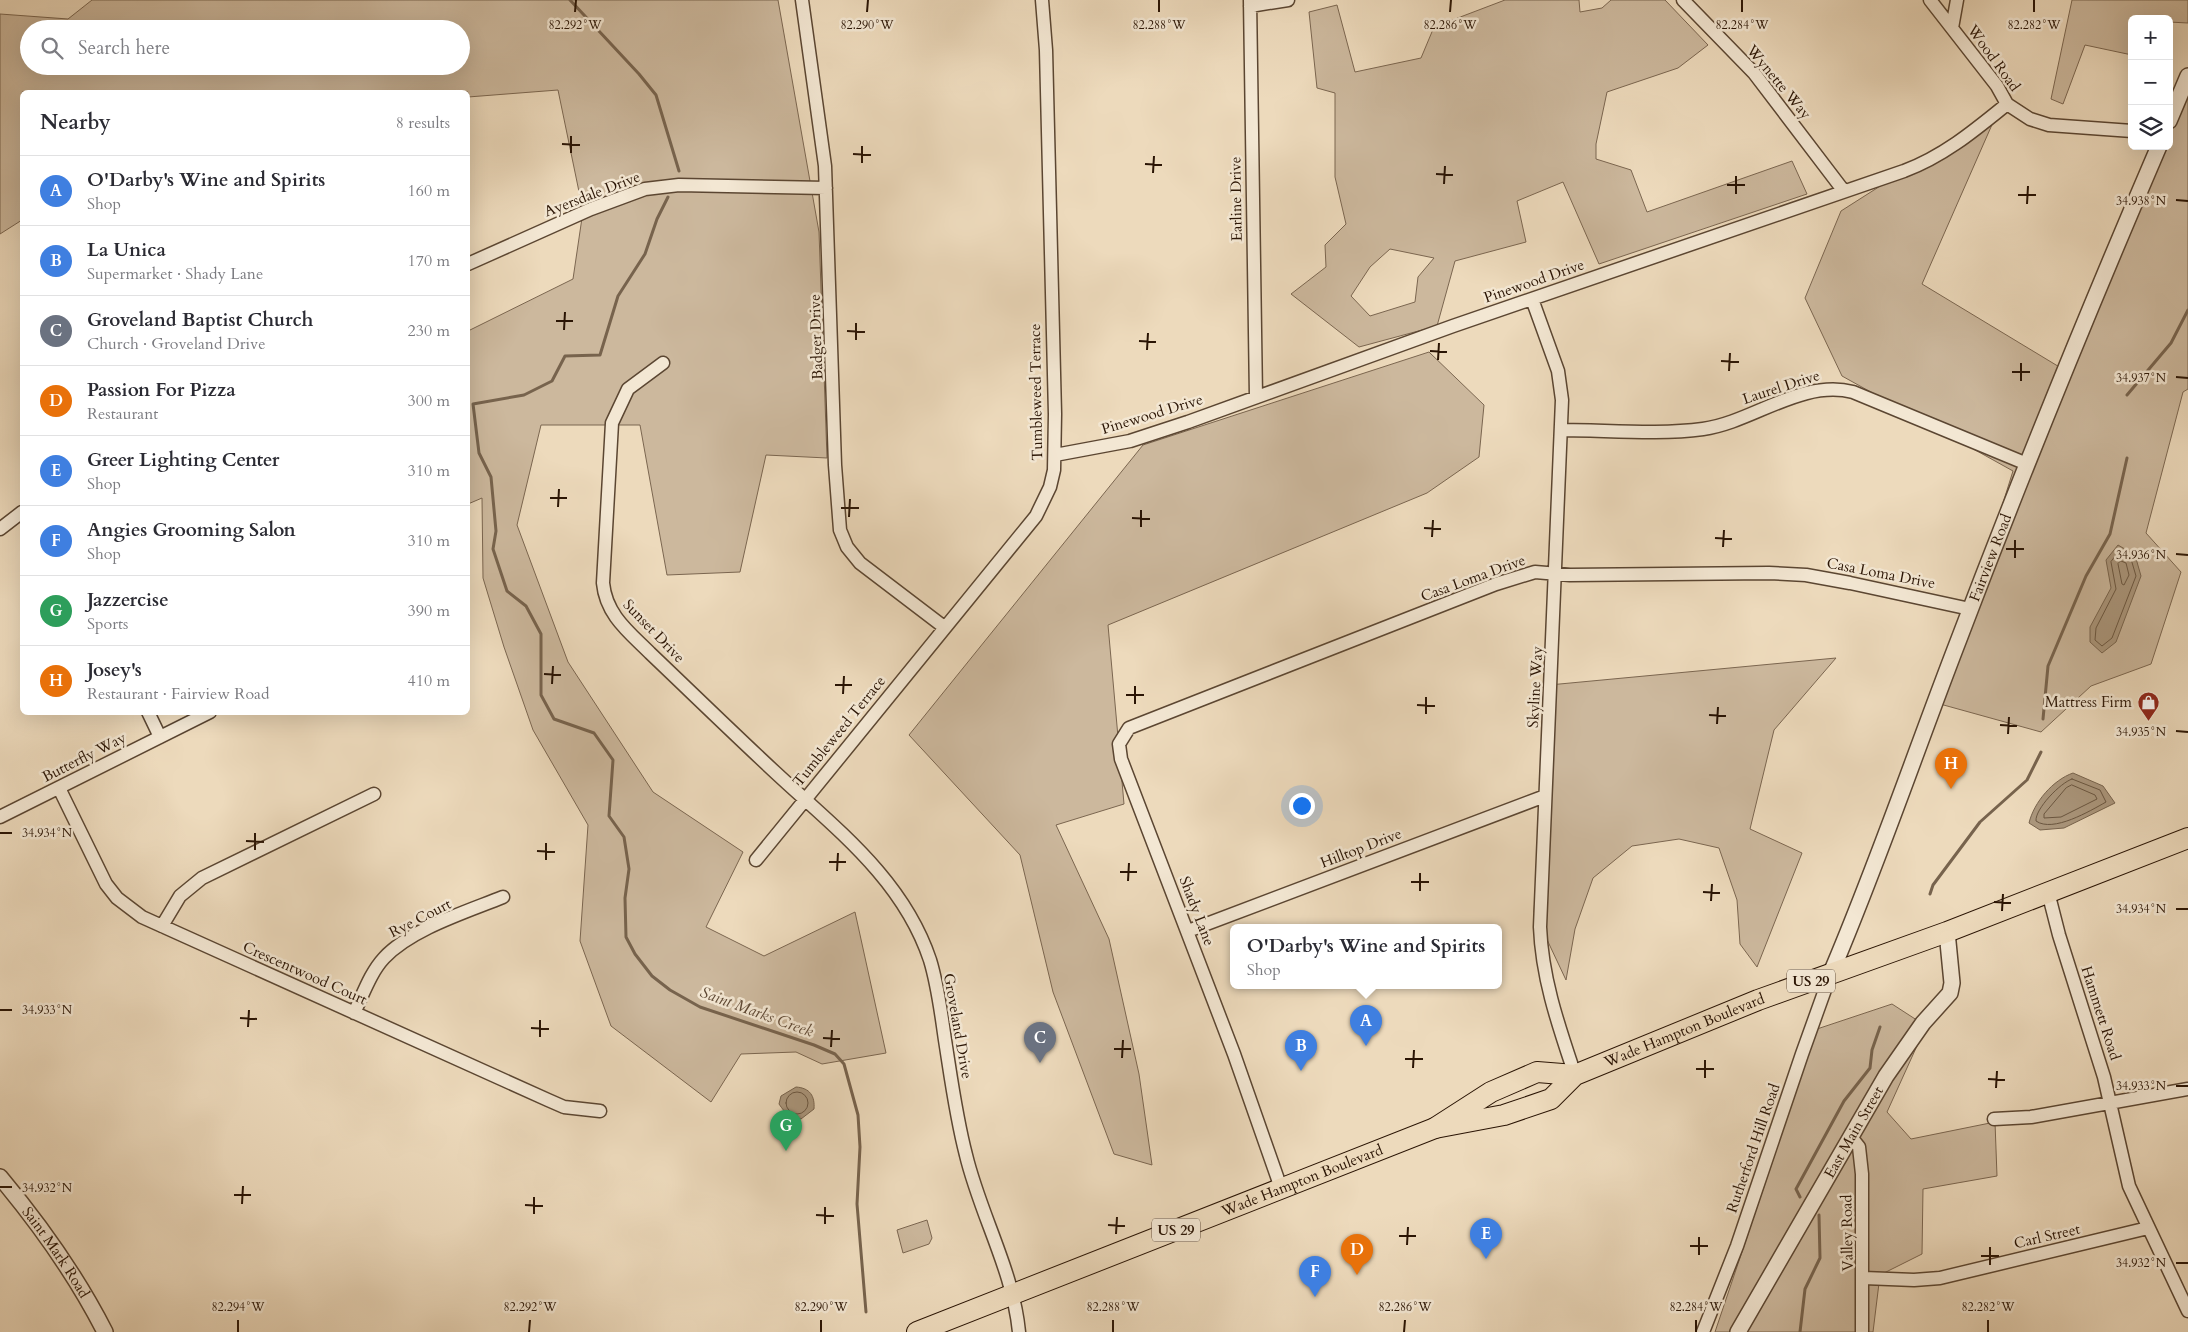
<!DOCTYPE html>
<meta charset="utf-8">
<style>
body{margin:0;font-family:Cardo,serif;background:#f7f7f7;color:#2b2b33}
.controls{position:absolute;right:15px;top:15px;display:grid;overflow:hidden;border-radius:8px;box-shadow:0 5px 20px #0002}
.controls button{width:45px;height:45px;display:grid;place-items:center;padding:0;border:0;border-bottom:1px solid #e1e1e2;background:#fff;color:#2b2b33;font:25px sans-serif}
.you{position:absolute;left:1301px;top:805px;width:18px;height:18px;margin:-12px;border:4px solid #fff;border-radius:50%;background:#1a73e8;box-shadow:0 0 0 8px #1a73e833}
.badge{display:grid;place-items:center;width:32px;height:32px;border-radius:50%;background:#b45309;color:#fff;font-size:16px;font-weight:700}
.pin{position:absolute;translate:-50% -41px;filter:drop-shadow(0 1px 2px #0008)}
.pin::after{content:'';position:absolute;top:26px;width:18px;height:15px;background:inherit;clip-path:polygon(0 0,100% 0,50% 100%)}
.popup{position:absolute;left:1230px;top:924px;width:272px;height:65px;box-sizing:border-box;display:grid;place-content:center;border-radius:8px;background:#fff;filter:drop-shadow(0 1px 4px #0005);font-size:16px;white-space:nowrap;color:#7c7c81}
.popup b{font-size:19px;color:#2b2b33}
.popup::after{content:'';position:absolute;left:50%;top:100%;margin-left:-10px;border:10px solid transparent;border-top-color:#fff}
.list{margin:0;padding:0;list-style:none}
h2{display:flex;justify-content:space-between;align-items:center;height:65px;margin:0;padding:0 20px;font-size:21px}
h2 small{font-size:16px;font-weight:400;color:#7c7c81}
.list li{display:grid;grid-template-columns:32px 1fr auto;gap:15px;align-items:center;box-sizing:border-box;height:70px;padding:0 20px;border-top:1px solid #e1e1e2}
.list b{display:block;font-size:19px;white-space:nowrap}
.list p{margin:0;font-size:16px;white-space:nowrap;color:#7c7c81}
.list em{font-size:16px;font-style:normal;color:#7c7c81}
.icon{flex:none;width:28px;height:28px;fill:none;stroke:currentColor;stroke-width:2;stroke-linecap:round;stroke-linejoin:round}
.map{position:relative;flex:none;width:2188px;height:1332px;overflow:hidden}
.search{position:absolute;background:#fff;box-shadow:0 5px 20px #0002;left:20px;top:20px;width:450px;height:55px;display:flex;align-items:center;gap:12px;box-sizing:border-box;padding:0 18px;border-radius:28px;color:#7c7c81;font-size:19px}
.panel{position:absolute;background:#fff;box-shadow:0 5px 20px #0002;left:20px;top:90px;width:450px;height:625px;border-radius:8px}
.map>svg:first-child{display:block}
</style>
<div class="map">
<svg width="2188" height="1332" viewBox="0 0 2188 1332">
<rect width="100%" height="100%" fill="#eddabc"/>
<filter id="stains"><feTurbulence type="fractalNoise" baseFrequency=".004" numOctaves="4"/><feColorMatrix values="0 0 0 0 .2 0 0 0 0 .09 0 0 0 0 .02 0 0 0 .5 -.17"/></filter>
<radialGradient id="worn" r=".72"><stop offset=".6" stop-color="#630" stop-opacity="0"/><stop offset="1" stop-color="#630" stop-opacity=".3"/></radialGradient>
<path fill="#ccb89d" stroke="#7b6650" fill-rule="evenodd" d="M92 0H778L819 232 827 458 766 455 740 572 667 575 640 425H541L517 525 568 662 653 792 743 852 706 927 764 956 855 912 886 1053 822 1064 796 1052 741 1054 711 1102 611 1026 580 941 588 825 533 730 504 647 483 578 482 498 468 504V331L573 279 583 211 558 90 468 97V92H22V220L0 234V14L68 19ZM29 29H461V66H29Z
M1505 0H1579L1580 12 1602 8 1611 0H1665L1708 45 1678 68 1607 92 1596 144V159L1631 170 1647 212 1792 161 1807 194 1599 264 1563 182 1517 201 1526 242 1455 261 1437 326 1359 347 1291 294 1326 267 1325 245 1346 224 1335 177V93L1317 88 1309 12 1337 5 1355 72 1421 58 1434 27ZM1390 249 1434 258 1418 277 1415 302 1370 316 1351 296 1370 267Z
M2072 0H2188V23L2169 22V19H2132V55L2085 45 2063 104 2051 99Z
M2188 96V389L2183 392 2146 533 2181 572 2151 664 2091 686 2041 732 1940 704 2013 471 1842 376 1805 298 1841 211 1998 111 1922 284 2066 371 2162 146H2169C2169 131 2174 104 2188 96Z
M1429 352 1484 405 1479 457 1427 493 1108 625 1124 804 1056 825 1109 939 1139 1074 1152 1165 1114 1154 1053 992 1020 855 909 735 1143 445Z
M1836 658 1774 730 1750 829 1802 853 1757 967 1740 944 1737 900 1719 848 1679 839 1632 846 1593 878 1575 929 1566 980 1534 912 1549 685Z
M1892 1004 1926 1026 1887 1112 1911 1139 1995 1122 1997 1176 1923 1189 1922 1254 1880 1275 1873 1332H1715L1817 1029Z
M927 1220 932 1238 929 1244 903 1253 897 1230Z"/>
<path fill="#ab977d" stroke="#77634d" d="M2118 545 2135 555 2141 576 2116 642 2102 653 2090 642V627L2111 588 2106 560Z
M2073 773 2103 786 2115 803 2064 828 2040 830 2029 823C2034 802 2053 780 2073 773Z
M796 1087C810 1088 815 1096 814 1109L801 1119C790 1118 785 1113 779 1104L781 1096Z"/>
<g fill="none" stroke-linecap="round" stroke-linejoin="round">
<path stroke="#6a5640" stroke-width="1" d="M2118 553 2131 559 2136 576 2112 638 2102 646 2095 640 2096 628 2116 589 2111 562Z
M2121 561 2126 563 2129 575 2124 585 2122 584 2118 564Z
M2072 779 2100 790 2106 802C2090 811 2053 833 2036 821 2035 809 2060 783 2072 779Z
M2072 785 2095 795 2097 799 2061 817 2044 818V814L2066 788Z
M786 1103a11 11 0 1 1 22 0a11 11 0 1 1-22 0Z"/>
<path stroke="#77634d" stroke-width="3" d="M570 0 639 74 656 95 679 171
M668 197 657 219 645 254 618 296 600 355 565 356 552 381 524 395 473 404 479 453 491 477 496 531 493 549 507 591 526 606 541 634V695L554 719 594 733 613 760 609 816 624 837 629 869 625 898 626 937 635 954 652 976 670 990 700 1007 814 1045 835 1054 844 1064 858 1115 860 1147 857 1204 866 1312
M2127 395 2171 343 2188 310
M2043 719 2048 666 2086 576 2110 534 2127 458
M1930 894 1933 885 1980 822 2027 780 2041 752
M1800 1197 1796 1189 1844 1101 1870 1068 1872 1050 1880 1027
M1800 1332 1805 1289 1820 1258 1819 1215"/>
<defs>
<path id="minor" d="M802 0 825 166 835 465 840 530 847 547 860 563 944 627
M1250 0 1256 397
M1683 0 1754 73 1843 190
M1930 0 1997 86 2007 104 2030 119 2049 125 2132 131
M1250 6 1288 0
M1952 28 1957 0
M468 264 591 209 645 189 679 185 826 188
M1532 299 1558 371 1562 400 1540 927C1542 979 1559 1027 1575 1075
M663 363 628 389 612 423 603 583C606 615 629 632 650 653 692 693 733 733 776 773 836 829 903 879 930 960 938 986 941 1013 945 1040 951 1078 956 1117 966 1155 980 1214 1013 1270 1019 1332
M1561 430C1606 430 1659 435 1703 429 1753 422 1801 379 1853 392L2027 464
M1055 455 1130 441 1188 422 1453 326 1904 171C1944 156 1975 130 2007 104
M0 529 22 512
M148 712 160 737
M59 788 106 884 117 898 142 917 548 1100 564 1107 600 1111
M0 817 210 712
M756 860 1036 516 1050 487 1054 470 1055 414 1046 50 1042 0
M2048 892 2059 935 2104 1077 2129 1186 2188 1311
M162 926 180 896 202 878 374 794
M1188 931 1545 796
M354 1013C363 995 370 973 384 958 411 929 466 912 503 897
M1994 1119 2031 1117 2188 1089
M1851 1137 1859 1147 1862 1174V1332
M1281 1188 1234 1054 1121 759 1119 744 1129 728 1496 584 1535 572 1570 575 1769 573 1806 575 1850 583 1970 609
M1864 1278 1914 1280 1940 1278 2148 1228
M1703 1332 1737 1246 1802 1054 1831 973"/>
<g id="tertiary">
<path d="M2169 121 2188 76"/>
<path id="s1" d="M1831 973C1878 863 1916 750 1959 639 2022 473 2089 309 2159 146"/>
<path id="s2" d="M0 1177C41 1226 76 1275 105 1332"/>
<path id="s3" d="M1738 1332 1886 1076 1923 1023 1950 993 1952 983 1947 932"/>
</g>
<g id="primary">
<path id="s4" d="M1435 1128 1504 1115 1551 1099 1575 1075 1758 1000 1947 932 2188 838"/>
<path id="s5" d="M917 1332 1435 1128 1491 1092 1537 1072 1575 1075"/>
</g>
</defs>
<use href="#minor" stroke="#5b4632" stroke-width="15"/>
<use href="#tertiary" stroke="#5b4632" stroke-width="18"/>
<use href="#primary" stroke="#2a1404" stroke-width="22"/>
<use href="#minor" stroke="#f3e7d3" stroke-width="12"/>
<use href="#tertiary" stroke="#f3e7d3" stroke-width="15"/>
<use href="#primary" stroke="#eddabc" stroke-width="20"/>
</g>
<path fill="none" stroke="#2a1404" stroke-width="2" d="M575 12 576 0M867 12 868 0M1159 12V0M1450 12 1451 0M1742 12V0M2034 12V0M562 144 580 145M571 153V136M853 154 871 155M862 163V146M1145 164 1162 165M1153 173 1154 156M1436 174 1453 175M1444 184 1445 166M1727 185H1745M1736 194V176M2018 195H2036M2176 200 2188 201M2027 204 2028 186M556 321H573M564 330 565 312M847 331 865 332M856 340V323M1139 341 1156 342M1147 350 1148 333M1430 351 1447 352M1438 360 1439 343M1721 361 1739 362M1729 371 1730 353M2012 372H2030M2176 377 2188 378M2021 381V363M550 498H567M558 507 559 489M841 508H859M849 517 850 499M1132 518 1150 519M1141 527V510M1424 528 1441 529M1432 537 1433 520M1715 538 1732 539M1723 547 1724 530M2006 549H2024M2176 554 2188 555M2015 558V540M544 674 561 675M552 684 553 666M835 685H852M843 694 844 676M1126 695H1144M1135 704V686M1417 705 1435 706M1426 714V697M1709 715 1726 716M1717 724 1718 707M2000 725 2017 726M2176 731 2188 732M2008 734 2009 717M0 833H12M246 841 264 842M255 850V833M537 851 555 852M546 860V843M829 862H846M837 871 838 853M1120 872H1137M1128 881 1129 863M1411 882H1429M1420 891V873M1703 892 1720 893M1711 901 1712 884M1994 902 2011 903M2176 909H2188M2002 911 2003 894M0 1010H12M240 1018 257 1019M248 1027 249 1010M531 1028 549 1029M540 1037V1020M823 1038 840 1039M831 1047 832 1030M1114 1049H1131M1122 1058 1123 1040M1405 1059H1423M1413 1068 1414 1050M1696 1069H1714M1705 1078V1060M1988 1079 2005 1080M2176 1086H2188M1996 1088 1997 1071M0 1187H12M234 1195H251M242 1204 243 1186M525 1205 543 1206M534 1214V1197M816 1215 834 1216M825 1224V1207M1108 1225 1125 1226M1116 1234 1117 1217M1399 1236H1416M1407 1245 1408 1227M1690 1246H1708M1699 1255V1237M1981 1256H1999M2176 1263H2188M1990 1265V1247M238 1332V1320M529 1332 530 1320M821 1332V1320M1113 1332V1320M1404 1332 1405 1320M1696 1332V1320M1988 1332V1320"/>
<defs>
<symbol id="shop-pin" viewBox="-11 -11 22 30"><path d="M0 17L-7.5 6A9.5 9.5 0 1 1 7.5 6Z" fill="#8f2418" stroke="#f3e7d3"/><path d="M-5-2.5h2.3a2.7 3.5 0 0 1 5.4 0H5L5.5 6h-11ZM-1.5-2.5h3a1.5 2.3 0 0 0-3 0Z" fill="#fff"/></symbol>
</defs>
<g fill-rule="evenodd">
<use href="#shop-pin" x="2136" y="690" width="25" height="34"/>
</g>
<g text-anchor="middle" stroke-width="5" stroke-linejoin="round" paint-order="stroke">
<g fill="#f3e7d3" stroke="#665342" stroke-width="1">
<rect x="1787" y="969.5" width="48" height="23" rx="4"/>
<rect x="1152" y="1218.5" width="48" height="23" rx="4"/>
</g>
<g font-size="14" font-weight="bold" fill="#2a1404">
<text x="1811" y="986">US 29</text>
<text x="1176" y="1235">US 29</text>
</g>
<g font-size="15" fill="#2a1404" stroke="#f3e7d3">
<text transform="translate(1994 58) rotate(54)" y="5">Wood Road</text>
<text transform="translate(1779 82) rotate(50)" y="5">Wynette Way</text>
<text transform="translate(592 194) rotate(-21)" y="5">Ayersdale Drive</text>
<text transform="translate(1236 199) rotate(-91)" y="5">Earline Drive</text>
<text transform="translate(1534 281) rotate(-19)" y="5">Pinewood Drive</text>
<text transform="translate(816 337) rotate(-92)" y="5">Badger Drive</text>
<text transform="translate(1781 387) rotate(-18)" y="5">Laurel Drive</text>
<text transform="translate(1036 392) rotate(-91)" y="5">Tumbleweed Terrace</text>
<text transform="translate(1152 414) rotate(-17)" y="5">Pinewood Drive</text>
<text dy="5" stroke="none"><textPath href="#s1" startOffset="445">Fairview Road</textPath></text>
<text transform="translate(1881 573) rotate(11)" y="5">Casa Loma Drive</text>
<text transform="translate(1473 578) rotate(-20)" y="5">Casa Loma Drive</text>
<text transform="translate(654 631) rotate(46)" y="5">Sunset Drive</text>
<text transform="translate(1535 687) rotate(-87)" y="5">Skyline Way</text>
<text transform="translate(839 731) rotate(-51)" y="5">Tumbleweed Terrace</text>
<text transform="translate(84 757) rotate(-27)" y="5">Butterfly Way</text>
<text transform="translate(1361 848) rotate(-21)" y="5">Hilltop Drive</text>
<text transform="translate(1197 911) rotate(69)" y="5">Shady Lane</text>
<text transform="translate(420 918) rotate(-27)" y="5">Rye Court</text>
<text transform="translate(305 973) rotate(24)" y="5">Crescentwood Court</text>
<text transform="translate(2101 1013) rotate(72)" y="5">Hammett Road</text>
<text transform="translate(958 1026) rotate(80)" y="5">Groveland Drive</text>
<text dy="5" stroke="none"><textPath href="#s4" startOffset="272">Wade Hampton Boulevard</textPath></text>
<text dy="5" stroke="none"><textPath href="#s3" startOffset="231">East Main Street</textPath></text>
<text transform="translate(1753 1148) rotate(-71)" y="5">Rutherford Hill Road</text>
<text dy="5" stroke="none"><textPath href="#s5" startOffset="414">Wade Hampton Boulevard</textPath></text>
<text transform="translate(1847 1233) rotate(-91)" y="5">Valley Road</text>
<text transform="translate(2047 1236) rotate(-13)" y="5">Carl Street</text>
<text dy="5" stroke="none"><textPath href="#s2" startOffset="94">Saint Mark Road</textPath></text>
</g>
<g font-size="15" fill="#2a1404" stroke="#f3e7d3" text-anchor="end">
<text x="2132" y="707">Mattress Firm</text>
</g>
<g font-size="16" font-style="italic" fill="#5e4834" stroke="#f3e7d3">
<text transform="translate(757 1011) rotate(20)" y="6">Saint Marks Creek</text>
</g>
</g>
<g font-size="12" text-anchor="middle" fill="#2a1404" stroke="#f3e7d3" stroke-width="5" stroke-linejoin="round" paint-order="stroke">
<text x="575" y="29">82.292°W</text>
<text x="867" y="29">82.290°W</text>
<text x="1159" y="29">82.288°W</text>
<text x="1450" y="29">82.286°W</text>
<text x="1742" y="29">82.284°W</text>
<text x="2034" y="29">82.282°W</text>
<text x="2141" y="205">34.938°N</text>
<text x="2141" y="382">34.937°N</text>
<text x="2141" y="559">34.936°N</text>
<text x="2141" y="736">34.935°N</text>
<text x="47" y="837">34.934°N</text>
<text x="2141" y="913">34.934°N</text>
<text x="47" y="1014">34.933°N</text>
<text x="2141" y="1090">34.933°N</text>
<text x="47" y="1192">34.932°N</text>
<text x="2141" y="1267">34.932°N</text>
<text x="238" y="1311">82.294°W</text>
<text x="530" y="1311">82.292°W</text>
<text x="821" y="1311">82.290°W</text>
<text x="1113" y="1311">82.288°W</text>
<text x="1405" y="1311">82.286°W</text>
<text x="1696" y="1311">82.284°W</text>
<text x="1988" y="1311">82.282°W</text>
</g>
<rect width="100%" height="100%" filter="url(#stains)"/>
<rect width="100%" height="100%" fill="url(#worn)"/>
</svg>
<div class="controls">
<button>+</button>
<button>−</button>
<button><svg class="icon" aria-label="layers" viewBox="0 0 24 24"><path d="M12 4l9 5-9 5-9-5zM3 14l9 5 9-5"/></svg></button>
</div>
<div class="you"></div>
<div class="pin badge" style="left:1366px;top:1046px;background:#3f7fe0">A</div>
<div class="popup"><b>O'Darby's Wine and Spirits</b>Shop</div>
<div class="pin badge" style="left:1301px;top:1071px;background:#3f7fe0">B</div>
<div class="pin badge" style="left:1040px;top:1063px;background:#6b7280">C</div>
<div class="pin badge" style="left:1357px;top:1275px;background:#e8710a">D</div>
<div class="pin badge" style="left:1486px;top:1259px;background:#3f7fe0">E</div>
<div class="pin badge" style="left:1315px;top:1297px;background:#3f7fe0">F</div>
<div class="pin badge" style="left:786px;top:1151px;background:#2e9e5b">G</div>
<div class="pin badge" style="left:1951px;top:789px;background:#e8710a">H</div>
<div class="search"><svg class="icon" aria-label="search" viewBox="0 0 24 24"><circle cx="10" cy="10" r="6"/><path d="M15 15l6 6"/></svg>Search here</div>
<section class="panel">
<h2>Nearby<small>8 results</small></h2>
<ul class="list">
<li><span class="badge" style="background:#3f7fe0">A</span><div><b>O'Darby's Wine and Spirits</b><p>Shop</p></div><em>160 m</em></li>
<li><span class="badge" style="background:#3f7fe0">B</span><div><b>La Unica</b><p>Supermarket · Shady Lane</p></div><em>170 m</em></li>
<li><span class="badge" style="background:#6b7280">C</span><div><b>Groveland Baptist Church</b><p>Church · Groveland Drive</p></div><em>230 m</em></li>
<li><span class="badge" style="background:#e8710a">D</span><div><b>Passion For Pizza</b><p>Restaurant</p></div><em>300 m</em></li>
<li><span class="badge" style="background:#3f7fe0">E</span><div><b>Greer Lighting Center</b><p>Shop</p></div><em>310 m</em></li>
<li><span class="badge" style="background:#3f7fe0">F</span><div><b>Angies Grooming Salon</b><p>Shop</p></div><em>310 m</em></li>
<li><span class="badge" style="background:#2e9e5b">G</span><div><b>Jazzercise</b><p>Sports</p></div><em>390 m</em></li>
<li><span class="badge" style="background:#e8710a">H</span><div><b>Josey's</b><p>Restaurant · Fairview Road</p></div><em>410 m</em></li>
</ul>
</section>
</div>
